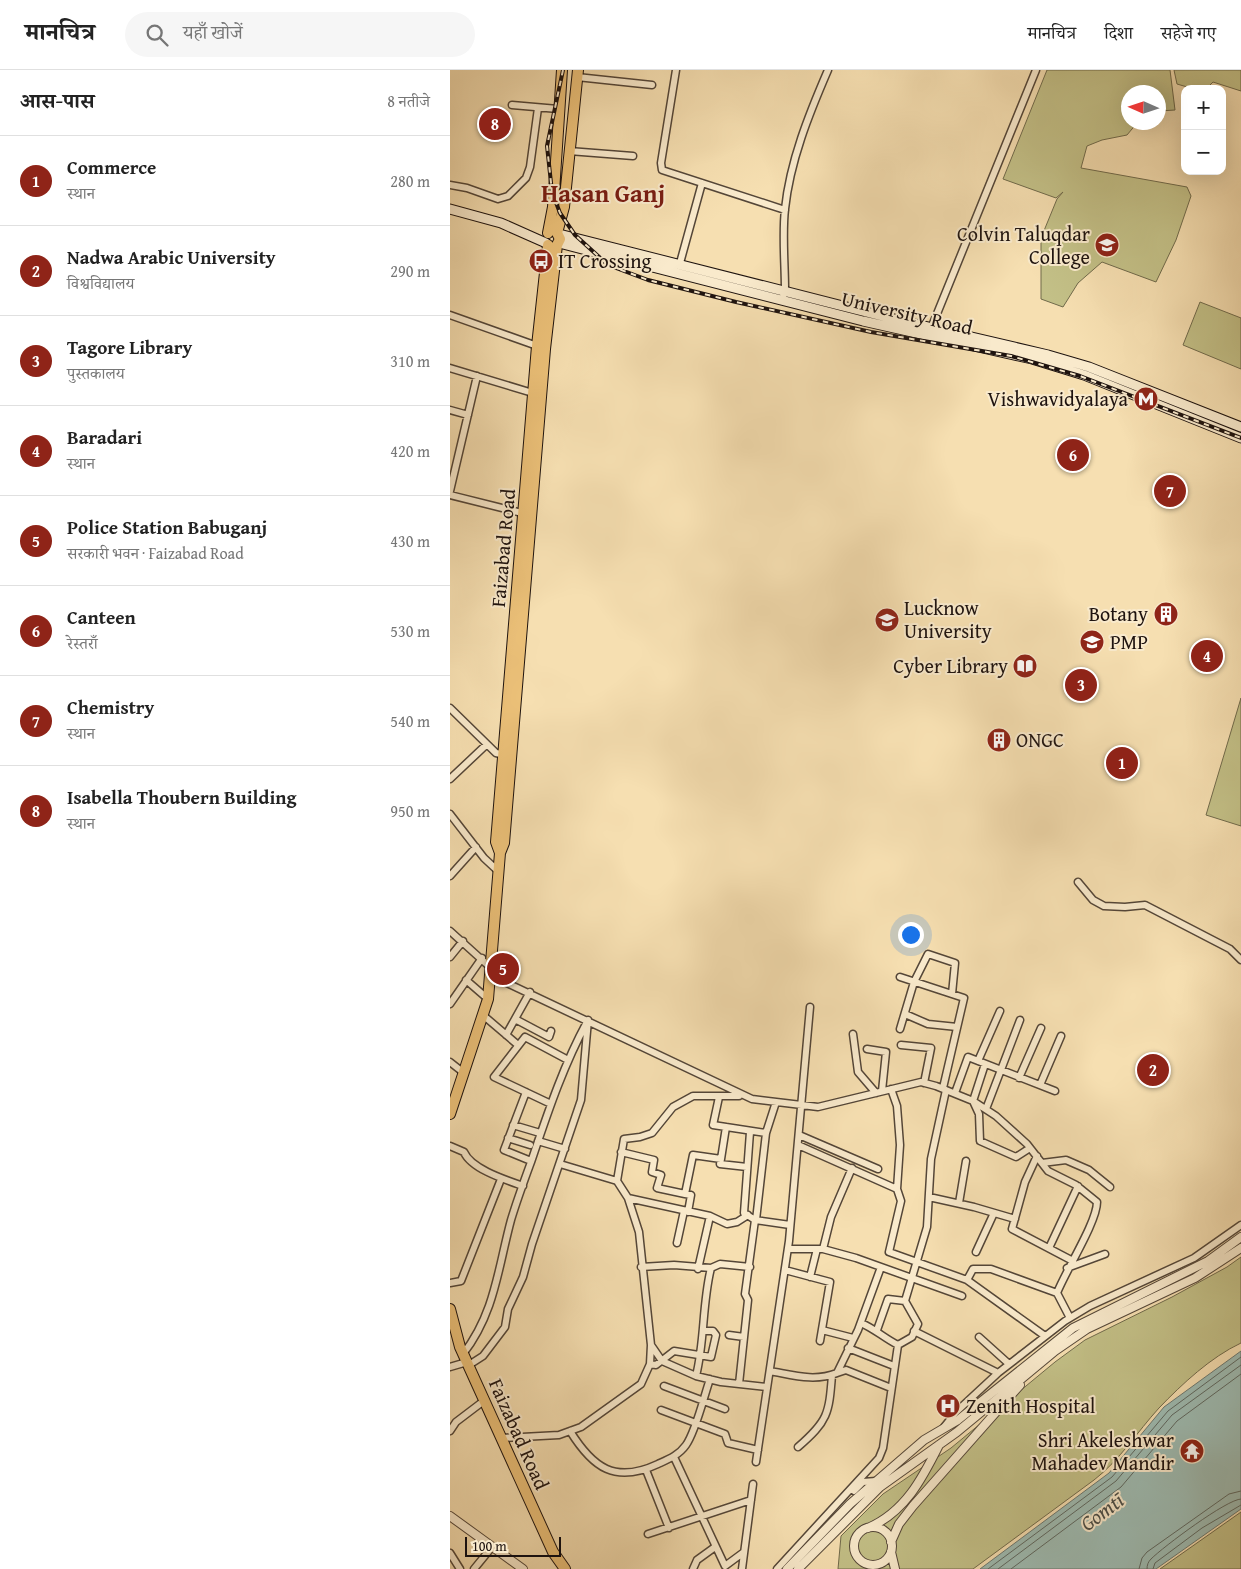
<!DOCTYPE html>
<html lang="hi">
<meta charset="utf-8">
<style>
body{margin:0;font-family:"Gentium Book Plus","Noto Serif Devanagari",serif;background:#f6f6f6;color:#222}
.controls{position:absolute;right:15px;top:15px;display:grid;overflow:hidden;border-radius:10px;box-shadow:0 5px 20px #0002}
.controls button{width:45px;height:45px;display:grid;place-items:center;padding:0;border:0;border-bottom:1px solid #e0e0e0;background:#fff;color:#222;font:25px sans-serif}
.compass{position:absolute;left:671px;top:15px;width:45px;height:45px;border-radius:50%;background:#fff;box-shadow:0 5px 20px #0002;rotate:273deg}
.scale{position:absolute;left:15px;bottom:12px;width:96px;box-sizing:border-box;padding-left:5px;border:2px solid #1e130f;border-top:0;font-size:14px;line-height:18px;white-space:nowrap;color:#1e130f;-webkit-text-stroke:4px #f9eacc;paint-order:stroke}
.you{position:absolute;left:460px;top:864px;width:18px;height:18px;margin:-12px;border:4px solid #fff;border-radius:50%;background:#1a73e8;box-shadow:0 0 0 8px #1a73e833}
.badge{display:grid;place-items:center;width:32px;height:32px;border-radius:50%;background:#8f2418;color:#fff;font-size:16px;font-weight:700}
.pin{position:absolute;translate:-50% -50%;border:2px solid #fff;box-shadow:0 1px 5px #0006}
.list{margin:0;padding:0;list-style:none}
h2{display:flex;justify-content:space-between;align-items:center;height:65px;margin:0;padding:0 20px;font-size:21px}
h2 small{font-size:16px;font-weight:400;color:#767676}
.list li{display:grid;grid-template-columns:32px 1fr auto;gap:15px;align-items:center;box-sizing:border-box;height:90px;padding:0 20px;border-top:1px solid #e0e0e0}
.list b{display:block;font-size:19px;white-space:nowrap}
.list p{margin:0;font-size:16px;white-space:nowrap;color:#767676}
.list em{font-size:16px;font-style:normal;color:#767676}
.icon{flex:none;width:28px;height:28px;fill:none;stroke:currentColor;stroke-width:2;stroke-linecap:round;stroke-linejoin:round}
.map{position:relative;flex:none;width:791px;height:1499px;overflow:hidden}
header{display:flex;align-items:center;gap:30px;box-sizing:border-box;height:70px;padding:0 25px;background:#fff;border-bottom:1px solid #e0e0e0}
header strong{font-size:24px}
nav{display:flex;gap:28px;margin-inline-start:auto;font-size:18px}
.search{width:350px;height:45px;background:#f6f6f6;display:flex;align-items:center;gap:12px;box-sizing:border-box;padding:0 18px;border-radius:28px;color:#767676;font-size:19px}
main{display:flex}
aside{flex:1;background:#fff}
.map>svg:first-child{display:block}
</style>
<header>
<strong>मानचित्र</strong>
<div class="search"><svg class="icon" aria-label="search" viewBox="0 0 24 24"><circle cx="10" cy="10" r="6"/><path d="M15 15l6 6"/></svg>यहाँ खोजें</div>
<nav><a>मानचित्र</a><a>दिशा</a><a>सहेजे गए</a></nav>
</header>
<main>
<aside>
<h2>आस-पास<small>8 नतीजे</small></h2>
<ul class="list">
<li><span class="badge">1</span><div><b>Commerce</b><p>स्थान</p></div><em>280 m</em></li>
<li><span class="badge">2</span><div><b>Nadwa Arabic University</b><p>विश्वविद्यालय</p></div><em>290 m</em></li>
<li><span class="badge">3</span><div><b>Tagore Library</b><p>पुस्तकालय</p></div><em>310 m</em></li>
<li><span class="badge">4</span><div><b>Baradari</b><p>स्थान</p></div><em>420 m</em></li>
<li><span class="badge">5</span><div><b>Police Station Babuganj</b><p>सरकारी भवन · Faizabad Road</p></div><em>430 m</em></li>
<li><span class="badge">6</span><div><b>Canteen</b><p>रेस्तराँ</p></div><em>530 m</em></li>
<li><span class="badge">7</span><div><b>Chemistry</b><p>स्थान</p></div><em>540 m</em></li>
<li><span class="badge">8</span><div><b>Isabella Thoubern Building</b><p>स्थान</p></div><em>950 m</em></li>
</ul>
</aside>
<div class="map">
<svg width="791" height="1499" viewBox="0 0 791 1499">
<rect width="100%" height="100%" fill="#f6dfb1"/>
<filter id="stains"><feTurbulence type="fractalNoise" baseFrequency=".004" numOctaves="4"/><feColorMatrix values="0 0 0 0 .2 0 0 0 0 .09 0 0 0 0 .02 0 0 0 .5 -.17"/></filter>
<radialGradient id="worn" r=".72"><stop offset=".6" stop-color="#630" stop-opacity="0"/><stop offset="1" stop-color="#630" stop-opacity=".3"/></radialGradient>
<path fill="#c3c087" stroke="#706a4b" d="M597 0H720L725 40 709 41 708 22H678V52L687 53 677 65 652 70 637 76 631 98 737 117 741 126 726 170 706 212 652 192 628 213 613 237 591 229V168L607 129 613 122 606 128 553 109Z
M724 0H791V21L763 12 756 19H744L727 14Z
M750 232 791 248V299L733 275Z
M791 628V756L756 745Z
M791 1187V1273C761 1287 732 1314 709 1338 687 1362 670 1390 644 1410L523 1499H388L391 1466 433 1424 501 1378 605 1292 635 1270 722 1227 777 1197Z
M791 1442V1499H710Z"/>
<path fill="#9ebcb3" stroke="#6b7871" d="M791 1281V1439L706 1499H530L659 1403 714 1337Z"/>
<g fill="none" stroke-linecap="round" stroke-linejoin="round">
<path stroke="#5e6861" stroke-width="1" d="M538 1499 662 1407 718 1341 791 1287
M548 1499 666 1411 722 1345 791 1295
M561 1499 671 1417 727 1351 791 1304
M689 1499 692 1488 697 1482 779 1424 791 1421
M697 1499C697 1495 698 1492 701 1489 713 1477 777 1429 791 1429
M703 1499 705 1493 752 1458 791 1435"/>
<defs>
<path id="minor" d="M226 0 211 93 212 100 335 140
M127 7 202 15
M62 35 108 39
M119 81 183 86
M0 115 17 118 48 129 58 126 76 108 80 97 88 38
M230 193 252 113
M332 230 335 220C335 193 332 165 335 139 340 91 359 44 378 0
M0 245 90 277
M480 261 586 0
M0 298 86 324
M0 340 18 345
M0 421 27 306
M0 425 76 444
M0 638 46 683 55 685
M0 709 36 675
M0 744 34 788 48 801
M0 806 26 777
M628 812 643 830 654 836 675 837 695 835 780 879 791 890
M0 861 41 898
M0 887 13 871
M40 905 302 1029 368 1037 471 1012 486 1016 523 1031 546 1046 577 1074 598 1101 626 1115 647 1132C647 1152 616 1200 607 1223L620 1248
M450 907 514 928 493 1018
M16 910 38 929
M0 934 32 888
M455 944 478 954 507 957
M34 946 68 975
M65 949 99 967 101 961
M450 959 464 912 478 884 505 893 502 924
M403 964 408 1002 426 1023
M56 965 80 922
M451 975 481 978 474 1013
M417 979 436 982 432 1021
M528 991 550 941
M0 992 14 1003
M535 994 523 1031 529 1044 530 1071 566 1087 580 1078
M569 1008 591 958
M590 1015 611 966
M441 1019 447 1036 450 1075 447 1119 451 1131 439 1182 517 1210 523 1199H541L607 1223
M76 1022 54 1080 81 1091
M505 1023 518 987 605 1021
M269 1027 263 1055 316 1063
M101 1034 44 1007 75 967 118 990
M536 1039 570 950
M63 1055 90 1063
M300 1062 294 1143 305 1150 340 1155
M349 1065 428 1099
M58 1068 80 1075
M88 1071 115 1079
M348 1075 447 1119
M0 1076 14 1082C21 1099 56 1110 73 1116
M171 1082 204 1090 202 1102 211 1105 207 1118 235 1124
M587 1086 575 1112 562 1159 621 1190
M271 1089 270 1094 297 1097
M592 1093 616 1090 639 1100 660 1117
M167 1111 174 1069 190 1067 202 1063 223 1037 243 1026H289
M479 1127 524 1137 565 1149
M178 1128 260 1146 277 1154 287 1152 298 1145
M509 1133 516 1091
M238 1142 241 1125 235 1124 243 1085 271 1089 276 1057
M306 1150 316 1063 326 1032
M227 1173 234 1141
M599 1178 628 1116
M338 1179H373L406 1188 512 1226
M373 1179 381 1147 402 1098
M526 1182 544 1143
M191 1197 224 1195 261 1198 270 1194 300 1197
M617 1198 655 1184
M248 1199 260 1146
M335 1200 380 1212 370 1271
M360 1207 367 1179
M517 1210 595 1266
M0 1213 11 1211 51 1109
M411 1253C425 1259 434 1268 448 1275
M372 1260 403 1268
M427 1260 438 1229 455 1231
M464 1261 548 1303
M279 1265 294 1267
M529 1267 559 1294
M201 1275 212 1291 246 1306 271 1312 317 1317
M398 1278 444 1296
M13 1284C45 1243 48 1198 61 1150 67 1130 74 1111 81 1092 97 1045 113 996 137 952
M200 1294 206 1295 224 1281 261 1287 266 1265 263 1261H254
M19 1295 33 1286 55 1257 58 1239 73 1207 82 1174 131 1030 138 950
M0 1297 17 1292
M320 1301C343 1305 364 1312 387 1303L408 1260 431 1197
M387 1303 396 1300 441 1318
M246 1306C255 1270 252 1234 261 1198
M289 1314 298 1230 295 1224 305 1150
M214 1316 275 1339
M211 1340 275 1364 278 1373 308 1380
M494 1357 506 1342 548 1303 615 1251 640 1236 744 1188 791 1155
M0 1361 6 1352 35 1330
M120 1361C143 1398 165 1414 208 1394 219 1389 229 1385 236 1375 246 1361 254 1326 260 1309
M52 1368 109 1365 131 1357 191 1314 200 1294 201 1275 189 1162 178 1128 167 1111 110 1094
M348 1377C378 1351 379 1344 382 1305
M224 1387 275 1496 294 1482
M306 1392 339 1171 360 937
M196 1400 219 1458
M404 1421 413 1412 426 1411
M198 1464 301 1430
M0 1483 10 1499
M24 1499 42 1477
M243 1499 247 1490 265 1477
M292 1499 303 1414
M327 1499 429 1388 433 1378 448 1275 462 1267 468 1254 455 1231 477 1157 481 1089 496 1020"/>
<path id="tertiary" d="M0 1446 73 1499
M404 1476a19 19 0 1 1 38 0a19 19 0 1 1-38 0Z
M418 1458C455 1442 472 1409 489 1375
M441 1472 449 1454 463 1436 570 1315
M441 1482 445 1499
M337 1499 400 1434 474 1370 508 1350 623 1258 758 1191 791 1167
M348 1499 430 1417 507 1362 605 1281 637 1259 745 1208 791 1178"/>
<path id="secondary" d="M0 139 51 153 96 173
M109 164 440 248 598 285 639 297 791 357
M109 173 413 251 582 289 634 305 791 368"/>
<path id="primary" d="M98 163 103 137 112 0
M107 163 114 137 128 0
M50 783 46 772 87 276 98 175
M0 1044 38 929 50 783 54 773 95 279 107 175 110 169 107 163
M0 1239 10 1277 103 1482 115 1499"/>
</defs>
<use href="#minor" stroke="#544638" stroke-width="9"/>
<use href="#tertiary" stroke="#544638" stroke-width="10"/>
<use href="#secondary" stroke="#1e130f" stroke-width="11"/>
<use href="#primary" stroke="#1e130f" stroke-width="12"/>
<use href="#minor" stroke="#f9eacc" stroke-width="6"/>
<use href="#tertiary" stroke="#f9eacc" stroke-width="8"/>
<use href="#secondary" stroke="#f9eacc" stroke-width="9"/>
<use href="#primary" stroke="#ebc078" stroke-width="10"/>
<defs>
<path id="rail" d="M113 0 97 76 102 122 110 143 125 165 158 195 198 210 286 232 421 262 561 286 630 306 791 368"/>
</defs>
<use href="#rail" stroke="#1e130f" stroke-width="4"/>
<use href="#rail" stroke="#f9eacc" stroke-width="2" stroke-dasharray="5.5" stroke-linecap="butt"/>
</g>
<defs>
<symbol id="university-disc" viewBox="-11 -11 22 22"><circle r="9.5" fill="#8f2418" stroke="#f9eacc"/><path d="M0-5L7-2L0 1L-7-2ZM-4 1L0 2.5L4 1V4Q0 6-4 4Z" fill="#fff"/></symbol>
<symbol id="bus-disc" viewBox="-11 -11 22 22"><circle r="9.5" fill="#8f2418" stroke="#f9eacc"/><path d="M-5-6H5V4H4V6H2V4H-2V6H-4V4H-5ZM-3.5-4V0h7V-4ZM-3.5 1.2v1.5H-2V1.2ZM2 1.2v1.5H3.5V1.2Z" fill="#fff"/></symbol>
<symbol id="metro-disc" viewBox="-11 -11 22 22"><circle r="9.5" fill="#8f2418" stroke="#f9eacc"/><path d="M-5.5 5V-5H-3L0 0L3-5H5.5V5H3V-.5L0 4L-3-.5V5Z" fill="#fff"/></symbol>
<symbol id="building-disc" viewBox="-11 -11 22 22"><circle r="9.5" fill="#8f2418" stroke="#f9eacc"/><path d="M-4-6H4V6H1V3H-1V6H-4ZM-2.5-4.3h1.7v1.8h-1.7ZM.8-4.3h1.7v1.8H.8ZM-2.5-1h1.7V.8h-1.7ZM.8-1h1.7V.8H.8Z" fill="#fff"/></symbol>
<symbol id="library-disc" viewBox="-11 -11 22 22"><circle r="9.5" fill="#8f2418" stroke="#f9eacc"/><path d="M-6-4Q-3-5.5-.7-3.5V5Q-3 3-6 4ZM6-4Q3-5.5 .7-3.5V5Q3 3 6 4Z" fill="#fff"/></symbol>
<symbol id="hospital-disc" viewBox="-11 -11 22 22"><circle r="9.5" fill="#8f2418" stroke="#f9eacc"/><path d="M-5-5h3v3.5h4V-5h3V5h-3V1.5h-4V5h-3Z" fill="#fff"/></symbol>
<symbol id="temple-disc" viewBox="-11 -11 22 22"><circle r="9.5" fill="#8f2418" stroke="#f9eacc"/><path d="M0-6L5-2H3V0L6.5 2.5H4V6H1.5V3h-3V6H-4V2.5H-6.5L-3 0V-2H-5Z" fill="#fff"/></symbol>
</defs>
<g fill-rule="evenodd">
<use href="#university-disc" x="643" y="161" width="28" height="28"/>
<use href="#bus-disc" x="77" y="177" width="28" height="28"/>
<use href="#metro-disc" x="682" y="315" width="28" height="28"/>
<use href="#building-disc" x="702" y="530" width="28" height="28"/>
<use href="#university-disc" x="423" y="536" width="28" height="28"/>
<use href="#university-disc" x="628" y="558" width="28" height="28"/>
<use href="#library-disc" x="561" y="582" width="28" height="28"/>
<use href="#building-disc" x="535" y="656" width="28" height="28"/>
<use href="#hospital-disc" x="484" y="1322" width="28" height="28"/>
<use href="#temple-disc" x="728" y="1367" width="28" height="28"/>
</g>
<g text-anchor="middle" stroke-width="4" stroke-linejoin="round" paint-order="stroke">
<g font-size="20" fill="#1e130f" stroke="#f9eacc" text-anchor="end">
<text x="640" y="171">Colvin Taluqdar<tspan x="640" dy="23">College</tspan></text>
<text x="108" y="198" text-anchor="start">IT Crossing</text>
<text x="678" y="336">Vishwavidyalaya</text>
<text x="454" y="545" text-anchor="start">Lucknow<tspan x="454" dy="23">University</tspan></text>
<text x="698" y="551">Botany</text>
<text x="660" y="579" text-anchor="start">PMP</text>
<text x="558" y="603">Cyber Library</text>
<text x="566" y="677" text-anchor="start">ONGC</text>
<text x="516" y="1343" text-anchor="start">Zenith Hospital</text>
<text x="724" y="1377">Shri Akeleshwar<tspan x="724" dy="23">Mahadev Mandir</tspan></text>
</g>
<g font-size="20" fill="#1e130f" stroke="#f9eacc">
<text transform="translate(457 243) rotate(13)" y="7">University Road</text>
<text transform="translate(53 478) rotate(-85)" y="7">Faizabad Road</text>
<text transform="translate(69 1364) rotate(66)" y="7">Faizabad Road</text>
</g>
<g font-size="21" font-style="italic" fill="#4b4e48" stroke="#f9eacc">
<text transform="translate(652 1442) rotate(-37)" y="7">Gomtī</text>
</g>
<g font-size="25" font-weight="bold" fill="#7a1f14" stroke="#f9eacc">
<text x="153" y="132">Hasan Ganj</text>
</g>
</g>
<rect width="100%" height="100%" filter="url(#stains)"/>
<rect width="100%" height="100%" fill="url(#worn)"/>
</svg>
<div class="controls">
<button>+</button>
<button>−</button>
</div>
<svg class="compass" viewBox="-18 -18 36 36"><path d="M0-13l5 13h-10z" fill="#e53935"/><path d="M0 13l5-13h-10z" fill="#767676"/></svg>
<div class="scale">100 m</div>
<div class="you"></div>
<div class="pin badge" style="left:672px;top:693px">1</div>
<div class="pin badge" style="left:703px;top:1000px">2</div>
<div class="pin badge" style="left:631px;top:615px">3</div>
<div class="pin badge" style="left:757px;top:586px">4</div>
<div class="pin badge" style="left:53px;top:899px">5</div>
<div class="pin badge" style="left:623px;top:385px">6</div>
<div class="pin badge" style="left:720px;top:421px">7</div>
<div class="pin badge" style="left:45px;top:54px">8</div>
</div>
</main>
